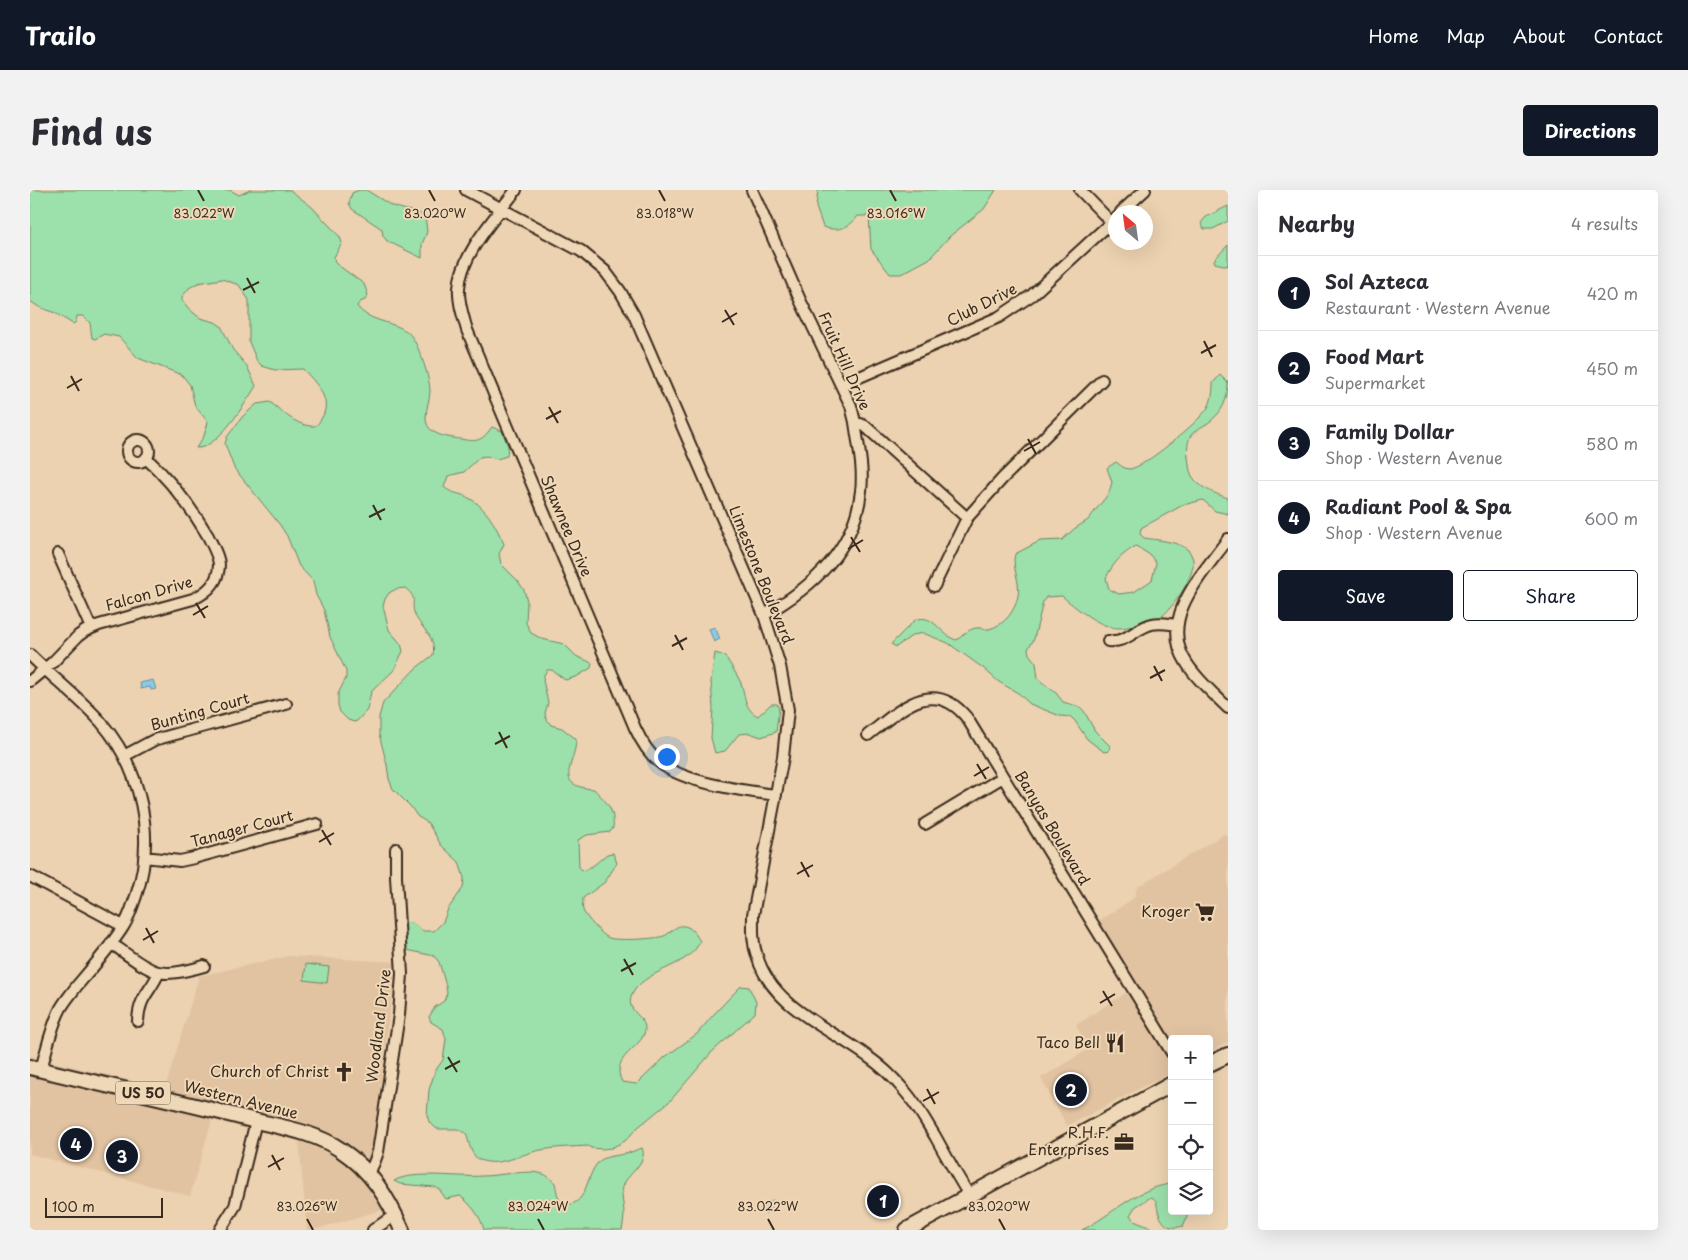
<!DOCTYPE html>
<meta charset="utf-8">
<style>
body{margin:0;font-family:"Playpen Sans",sans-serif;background:#f2f2f3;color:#2b2b33}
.controls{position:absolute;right:15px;bottom:15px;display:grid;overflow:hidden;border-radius:5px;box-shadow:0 5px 20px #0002}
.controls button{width:45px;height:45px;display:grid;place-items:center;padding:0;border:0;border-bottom:1px solid #e1e1e2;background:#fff;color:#2b2b33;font:25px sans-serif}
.compass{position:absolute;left:1078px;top:15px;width:45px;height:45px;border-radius:50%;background:#fff;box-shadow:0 5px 20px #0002;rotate:331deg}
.scale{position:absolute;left:15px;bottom:12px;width:118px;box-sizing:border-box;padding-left:5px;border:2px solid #3b2a1e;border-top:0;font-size:14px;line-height:18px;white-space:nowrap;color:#3b2a1e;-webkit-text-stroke:4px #eed8b7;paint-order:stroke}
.you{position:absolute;left:636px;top:566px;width:18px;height:18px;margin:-12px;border:4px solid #fff;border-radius:50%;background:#1a73e8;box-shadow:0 0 0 8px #1a73e833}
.badge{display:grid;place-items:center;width:32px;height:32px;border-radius:50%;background:#111827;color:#fff;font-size:16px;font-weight:700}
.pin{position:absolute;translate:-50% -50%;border:2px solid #fff;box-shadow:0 1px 5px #0006}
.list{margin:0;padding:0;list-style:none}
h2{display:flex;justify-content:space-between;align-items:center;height:65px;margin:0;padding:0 20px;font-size:21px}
h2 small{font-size:16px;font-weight:400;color:#7c7c81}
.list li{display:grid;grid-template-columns:32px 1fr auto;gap:15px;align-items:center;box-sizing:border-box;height:75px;padding:0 20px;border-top:1px solid #e1e1e2}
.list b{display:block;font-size:19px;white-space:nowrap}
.list p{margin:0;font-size:16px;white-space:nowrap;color:#7c7c81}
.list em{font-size:16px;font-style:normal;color:#7c7c81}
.actions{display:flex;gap:10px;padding:15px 20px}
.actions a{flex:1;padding:11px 0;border:1px solid #111827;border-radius:5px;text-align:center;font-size:18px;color:#111827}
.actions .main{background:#111827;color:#fff}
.icon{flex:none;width:28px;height:28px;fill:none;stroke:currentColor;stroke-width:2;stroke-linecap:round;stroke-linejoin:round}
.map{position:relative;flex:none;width:1198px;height:1040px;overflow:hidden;border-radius:5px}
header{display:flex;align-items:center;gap:30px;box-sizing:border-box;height:70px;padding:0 25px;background:#111827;color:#fff}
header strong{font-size:24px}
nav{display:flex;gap:28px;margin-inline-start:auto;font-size:18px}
.intro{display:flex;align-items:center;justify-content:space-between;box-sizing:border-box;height:120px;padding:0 30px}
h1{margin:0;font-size:35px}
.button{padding:12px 22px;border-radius:5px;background:#111827;color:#fff;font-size:18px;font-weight:700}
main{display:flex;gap:30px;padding:0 30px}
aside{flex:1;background:#fff;border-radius:5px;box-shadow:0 5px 20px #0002}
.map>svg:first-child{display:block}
</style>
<header>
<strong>Trailo</strong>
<nav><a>Home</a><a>Map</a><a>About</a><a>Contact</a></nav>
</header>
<div class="intro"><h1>Find us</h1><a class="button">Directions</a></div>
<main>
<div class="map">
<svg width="1198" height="1040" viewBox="0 0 1198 1040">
<rect width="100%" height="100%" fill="#ecd2b0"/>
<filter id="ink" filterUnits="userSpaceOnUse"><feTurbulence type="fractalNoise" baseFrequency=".02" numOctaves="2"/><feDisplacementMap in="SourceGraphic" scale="10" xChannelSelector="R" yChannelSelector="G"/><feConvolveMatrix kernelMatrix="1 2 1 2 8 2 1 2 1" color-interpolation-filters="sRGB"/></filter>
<g filter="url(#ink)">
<path fill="#e1c3a1" d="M1194 644 1198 646V852L1179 862V849H1142V882L1037 936 1011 888 1059 859 1046 835 1108 795 1069 731 1104 708 1107 697Z
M259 766 366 772 341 966 359 1018 283 1040H277L269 951 182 930 160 1006 0 964V866L135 899 169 786Z"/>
<path fill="#9ce0ac" stroke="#6c8565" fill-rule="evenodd" d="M0 0H200L209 5 220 0H260L282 17 310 47 312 53 304 67 305 73 334 94 338 105 335 110 330 112 327 116C339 134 372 131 382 147 389 157 400 188 400 201 400 209 396 218 396 227 395 245 417 247 430 249 447 252 451 252 462 237L472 241 478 256 477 266 467 269 456 266 450 267 434 282 418 286 414 297C420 303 428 303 435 306 455 315 465 334 474 354L469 364 471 374 488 391 494 400 497 411 496 433 501 443 512 449 534 454 546 466 562 473 561 478 546 487 535 490 522 480H517L514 485 513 490 518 513 515 523 516 529 521 535 532 538 546 549C546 574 521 596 564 599 577 613 585 619 583 638L580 642 557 645 548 650 549 677 553 681 564 675 577 664 583 663 587 673 575 692 553 708C553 712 552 717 553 720 555 727 573 746 579 748 587 751 626 749 634 746 640 744 646 734 654 736 662 737 666 745 670 751 660 777 619 778 604 801 590 823 621 825 614 844 608 860 580 868 592 892L607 894 635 867 667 844 684 824 711 796 719 797 726 812 725 823 682 862 640 911 607 938 595 951 581 958 572 959 561 958 558 956C543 957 527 957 511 960 492 963 470 978 450 970 441 967 439 952 436 943L427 939H407L399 932 397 925 399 900 405 881 413 870 416 849 413 839 401 832 399 827 405 817 414 811 417 803 416 796 409 772 404 766 377 760C373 742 368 720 393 741H404L413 732 418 719 433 698 434 688 429 672 411 655 398 633 387 626 381 617 363 599 359 589 357 575 349 544V527L353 513 385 479 403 465C407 445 388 437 384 422 381 410 388 408 375 398L366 399 359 403 355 409 353 416 359 440 371 454 373 461 364 480 341 502 337 520 327 531 324 532 318 530 310 522 308 515V504L316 488V481L300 447 294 420 286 405 283 391 269 376 257 346 250 335 204 278 195 254 197 247 213 226 227 214 240 212C252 221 264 234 280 236 286 237 288 234 291 229 304 210 285 192 273 179L245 180 232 176 227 171 219 152V110L209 95 192 89 168 93 159 98 152 107V110L159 119 170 128 185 132 191 136 203 160 217 176 226 196C216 212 187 260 166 258L174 246 178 232 165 216 160 195 152 185 108 168 89 147 74 144 65 149 62 148 60 133 53 126H47L46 132 43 134 25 123 9 117 0 111Z
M329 0H336L362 16 395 25 397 42 392 54V68L357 51 353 46 352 39 322 19 319 13 322 3Z
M788 0H966L954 19 920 46 899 69 871 84H860L841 59 839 26H828C819 38 808 42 793 37L786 17Z
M1198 16V31L1183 39H1174L1171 33 1176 27Z
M1198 55V76L1185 73 1184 70Z
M1190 185 1198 193C1198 210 1192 223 1178 233 1173 236 1166 240 1162 244 1157 251 1157 259 1158 267 1159 273 1159 281 1162 286 1169 298 1186 304 1198 308V324L1185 321 1173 310 1153 315 1111 338 1110 344 1114 348C1127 350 1148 351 1158 360 1160 362 1163 368 1163 370 1166 384 1143 418 1132 426 1123 432 1099 438 1088 438 1070 438 1045 417 1032 406L1016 407 1013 412 1004 449 998 459 999 464 1006 473 1008 489 1026 503 1033 512 1050 517 1054 521 1065 541 1080 556 1079 561 1074 562 1057 549 1045 531 1041 527 1030 526 1000 514 988 503 969 492 953 478 918 453 893 443 883 445 866 457 861 454 885 430C904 422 911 447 927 450 933 445 940 438 947 438 951 437 955 440 959 439 975 435 985 421 988 406 991 391 981 377 985 364L1010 351 1032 350 1044 339 1058 330 1079 303 1082 292 1077 278 1086 272C1090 275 1094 279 1100 279 1115 277 1167 233 1177 219 1182 211 1183 202 1183 193ZM1106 356 1120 365 1126 373 1122 390 1104 402 1089 404 1079 399 1076 388C1083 373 1092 364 1106 356Z
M685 463 695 466C700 474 706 483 710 491 716 504 713 519 728 526L741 514H747L749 519 746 542 731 547 720 543 709 544 695 561 685 563 681 548 683 519 681 491Z
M276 774 299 777 297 793 274 790Z
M612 958C618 971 601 982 595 992 589 1003 594 1013 594 1024 594 1029 593 1035 592 1040H454C451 1027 441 1014 430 1006L416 1009 409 999 405 997 370 994 364 991C382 980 429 988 452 986 467 986 499 979 513 984 517 985 522 990 525 993 527 1001 527 1014 538 1014 558 1015 556 980 571 970 576 966 587 966 593 964 600 963 606 960 612 958Z
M1140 994H1142V1021H1156L1157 1027 1153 1036C1139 1040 1132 1035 1128 1020 1126 1013 1128 1010 1121 1007L1105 1017 1100 1025 1104 1031 1126 1040H1052C1082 1025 1105 999 1140 994Z"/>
<path fill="#86cbe8" stroke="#688b97" d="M685 437 690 449 684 452 679 439Z
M123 490 126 499 121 500 120 497 111 499 110 493Z
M743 1010 746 1017 734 1024 730 1018Z"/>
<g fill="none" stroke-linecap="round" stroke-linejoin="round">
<defs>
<path id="minor" d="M436 0 551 61 575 81 590 101 604 125 734 425 750 476 758 520 753 567 723 725C723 739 722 752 727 766 742 817 798 837 837 866 850 875 863 887 873 899 886 913 895 930 905 946 916 966 927 986 939 1005
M486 0C466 27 431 64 429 98 428 112 433 126 437 140L605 538C611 551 618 563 629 572 653 593 715 601 746 605
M722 0 770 110 821 216 825 232 835 236 937 328 904 396
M1050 0 1081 32
M1091 22 1115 0
M811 195 969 127 1002 105 1086 28
M97 261a11 11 0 1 1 22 0a11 11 0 1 1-22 0Z
M937 328 972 289 1072 190
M1198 349C1173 384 1128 428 1156 472 1167 490 1184 504 1198 518
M28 364 61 438
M734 425C783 397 825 359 831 301 834 278 828 255 825 232
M1078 451C1098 453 1105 438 1122 434 1130 432 1139 434 1147 435
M0 465C23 488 50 508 71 532 112 580 126 647 106 706 102 717 99 728 93 737 79 759 62 778 46 797 41 804 35 811 31 818 21 837 17 859 11 879
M0 491 23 472 48 446 55 441 69 435 163 409C178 402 189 392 189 374 188 364 182 355 178 346 161 317 141 291 116 268
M838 545C870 520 903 486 937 528L1142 863
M94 566 124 550 256 514
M895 634 973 587
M114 667 150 671 164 668 287 634
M0 686 93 736
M81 753C94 762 113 778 128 782 142 785 160 780 174 776
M108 831C109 806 121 802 129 782
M339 983 344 973 348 962 369 825 372 784 366 687V659
M190 1040 205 1016 226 931
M343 1040 365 1025"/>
<path id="major" d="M1179 874 1198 865
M0 877C72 895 146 910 218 929 249 937 283 941 311 960 341 980 358 1008 372 1040
M877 1040 1142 894"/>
</defs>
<use href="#minor" stroke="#3b2a1e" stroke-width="14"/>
<use href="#major" stroke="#3b2a1e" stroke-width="18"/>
<use href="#minor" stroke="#eed8b7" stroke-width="10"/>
<use href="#major" stroke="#eed8b7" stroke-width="14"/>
</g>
</g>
<path fill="none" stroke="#3b2a1e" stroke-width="2" d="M168 0 174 11M399 0 405 11M629 0 635 11M860 0 866 11M217 88 225 103M213 100 229 92M695 120 704 135M692 132 707 123M1174 151 1182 167M1171 163 1186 155M41 186 49 201M37 198 52 189M519 217 528 233M516 229 531 221M998 249 1006 264M994 261 1010 252M343 315 351 330M339 327 355 319M821 347 830 362M818 359 833 350M166 413 175 428M163 425 178 416M645 445 653 460M642 456 657 448M1124 476 1132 491M1120 488 1135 480M469 542 477 558M465 554 480 546M947 574 956 589M944 586 959 577M292 640 301 655M289 652 304 643M771 672 779 687M767 684 783 675M116 738 124 753M113 750 128 741M594 769 603 785M591 781 606 773M1073 801 1082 816M1070 813 1085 804M418 867 427 882M415 879 430 871M897 899 905 914M893 911 909 902M242 965 250 980M238 977 254 968M277 1029 283 1040M508 1029 514 1040M738 1029 744 1040M969 1029 975 1040"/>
<defs>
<symbol id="supermarket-bare" viewBox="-9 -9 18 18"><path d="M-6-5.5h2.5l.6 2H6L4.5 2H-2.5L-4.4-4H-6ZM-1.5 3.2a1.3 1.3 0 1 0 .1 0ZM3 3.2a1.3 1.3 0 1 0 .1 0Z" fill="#3b2a1e" stroke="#eed8b7" stroke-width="2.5" paint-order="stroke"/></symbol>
<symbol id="restaurant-bare" viewBox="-9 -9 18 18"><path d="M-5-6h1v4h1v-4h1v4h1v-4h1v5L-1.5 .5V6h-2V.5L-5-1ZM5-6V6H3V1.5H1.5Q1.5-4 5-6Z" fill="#3b2a1e" stroke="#eed8b7" stroke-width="2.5" paint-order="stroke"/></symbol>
<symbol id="church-bare" viewBox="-9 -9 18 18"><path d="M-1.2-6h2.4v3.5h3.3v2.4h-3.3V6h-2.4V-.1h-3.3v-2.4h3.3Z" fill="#3b2a1e" stroke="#eed8b7" stroke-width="2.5" paint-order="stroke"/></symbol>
<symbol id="office-bare" viewBox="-9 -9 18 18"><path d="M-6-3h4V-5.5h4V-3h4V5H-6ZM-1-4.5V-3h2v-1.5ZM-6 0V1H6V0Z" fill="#3b2a1e" stroke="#eed8b7" stroke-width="2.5" paint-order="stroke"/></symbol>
</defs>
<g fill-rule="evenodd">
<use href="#supermarket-bare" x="1161" y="708" width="28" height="28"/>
<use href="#restaurant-bare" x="1071" y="839" width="28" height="28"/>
<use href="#church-bare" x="300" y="868" width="28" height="28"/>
<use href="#office-bare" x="1080" y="938" width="28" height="28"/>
</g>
<g text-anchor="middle" stroke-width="4" stroke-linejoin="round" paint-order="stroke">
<rect fill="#eed8b7" stroke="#715e4c" stroke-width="1" x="85.5" y="891.5" width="55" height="23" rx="4"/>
<g font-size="14" font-weight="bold" fill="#3b2a1e">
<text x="113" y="908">US 50</text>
</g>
<g font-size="15" fill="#3b2a1e" stroke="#eed8b7">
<text transform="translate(952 115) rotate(-27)" y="5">Club Drive</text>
<text transform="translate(814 171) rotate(66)" y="5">Fruit Hill Drive</text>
<text transform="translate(536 336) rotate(67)" y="5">Shawnee Drive</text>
<text transform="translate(731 385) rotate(68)" y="5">Limestone Boulevard</text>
<text transform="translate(119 404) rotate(-16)" y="5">Falcon Drive</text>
<text transform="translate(170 522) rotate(-16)" y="5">Bunting Court</text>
<text transform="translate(1022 638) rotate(59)" y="5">Banyas Boulevard</text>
<text transform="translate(212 639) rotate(-15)" y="5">Tanager Court</text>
<text transform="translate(349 836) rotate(-83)" y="5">Woodland Drive</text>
<text transform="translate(211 910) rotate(14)" y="5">Western Avenue</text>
</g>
<g font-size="15" fill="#3b2a1e" stroke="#eed8b7" text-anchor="end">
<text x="1160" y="727">Kroger</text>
<text x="1070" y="858">Taco Bell</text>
<text x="299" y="887">Church of Christ</text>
<text x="1079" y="948">R.H.F.<tspan x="1079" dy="17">Enterprises</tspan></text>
</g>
</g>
<g font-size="12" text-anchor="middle" fill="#3b2a1e" stroke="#eed8b7" stroke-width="4" stroke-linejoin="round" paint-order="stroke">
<text x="174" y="28">83.022°W</text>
<text x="405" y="28">83.020°W</text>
<text x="635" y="28">83.018°W</text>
<text x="866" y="28">83.016°W</text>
<text x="277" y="1021">83.026°W</text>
<text x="508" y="1021">83.024°W</text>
<text x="738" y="1021">83.022°W</text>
<text x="969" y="1021">83.020°W</text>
</g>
</svg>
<div class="controls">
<button>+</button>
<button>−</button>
<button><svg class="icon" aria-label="locate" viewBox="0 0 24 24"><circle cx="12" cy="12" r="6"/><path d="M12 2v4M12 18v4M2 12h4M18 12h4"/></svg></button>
<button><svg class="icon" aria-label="layers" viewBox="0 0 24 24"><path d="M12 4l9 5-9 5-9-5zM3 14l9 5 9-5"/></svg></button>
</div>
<svg class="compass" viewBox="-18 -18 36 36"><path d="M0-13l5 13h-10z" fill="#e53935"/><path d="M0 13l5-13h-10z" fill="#7c7c81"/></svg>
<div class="scale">100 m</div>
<div class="you"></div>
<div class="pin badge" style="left:853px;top:1011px">1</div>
<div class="pin badge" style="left:1041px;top:900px">2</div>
<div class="pin badge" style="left:92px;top:966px">3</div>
<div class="pin badge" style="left:46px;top:954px">4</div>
</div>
<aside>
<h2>Nearby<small>4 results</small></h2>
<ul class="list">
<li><span class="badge">1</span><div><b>Sol Azteca</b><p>Restaurant · Western Avenue</p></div><em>420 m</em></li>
<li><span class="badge">2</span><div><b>Food Mart</b><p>Supermarket</p></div><em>450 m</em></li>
<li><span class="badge">3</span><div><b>Family Dollar</b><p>Shop · Western Avenue</p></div><em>580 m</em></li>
<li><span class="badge">4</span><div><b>Radiant Pool &amp; Spa</b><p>Shop · Western Avenue</p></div><em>600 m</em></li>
</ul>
<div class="actions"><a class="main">Save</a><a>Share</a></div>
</aside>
</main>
